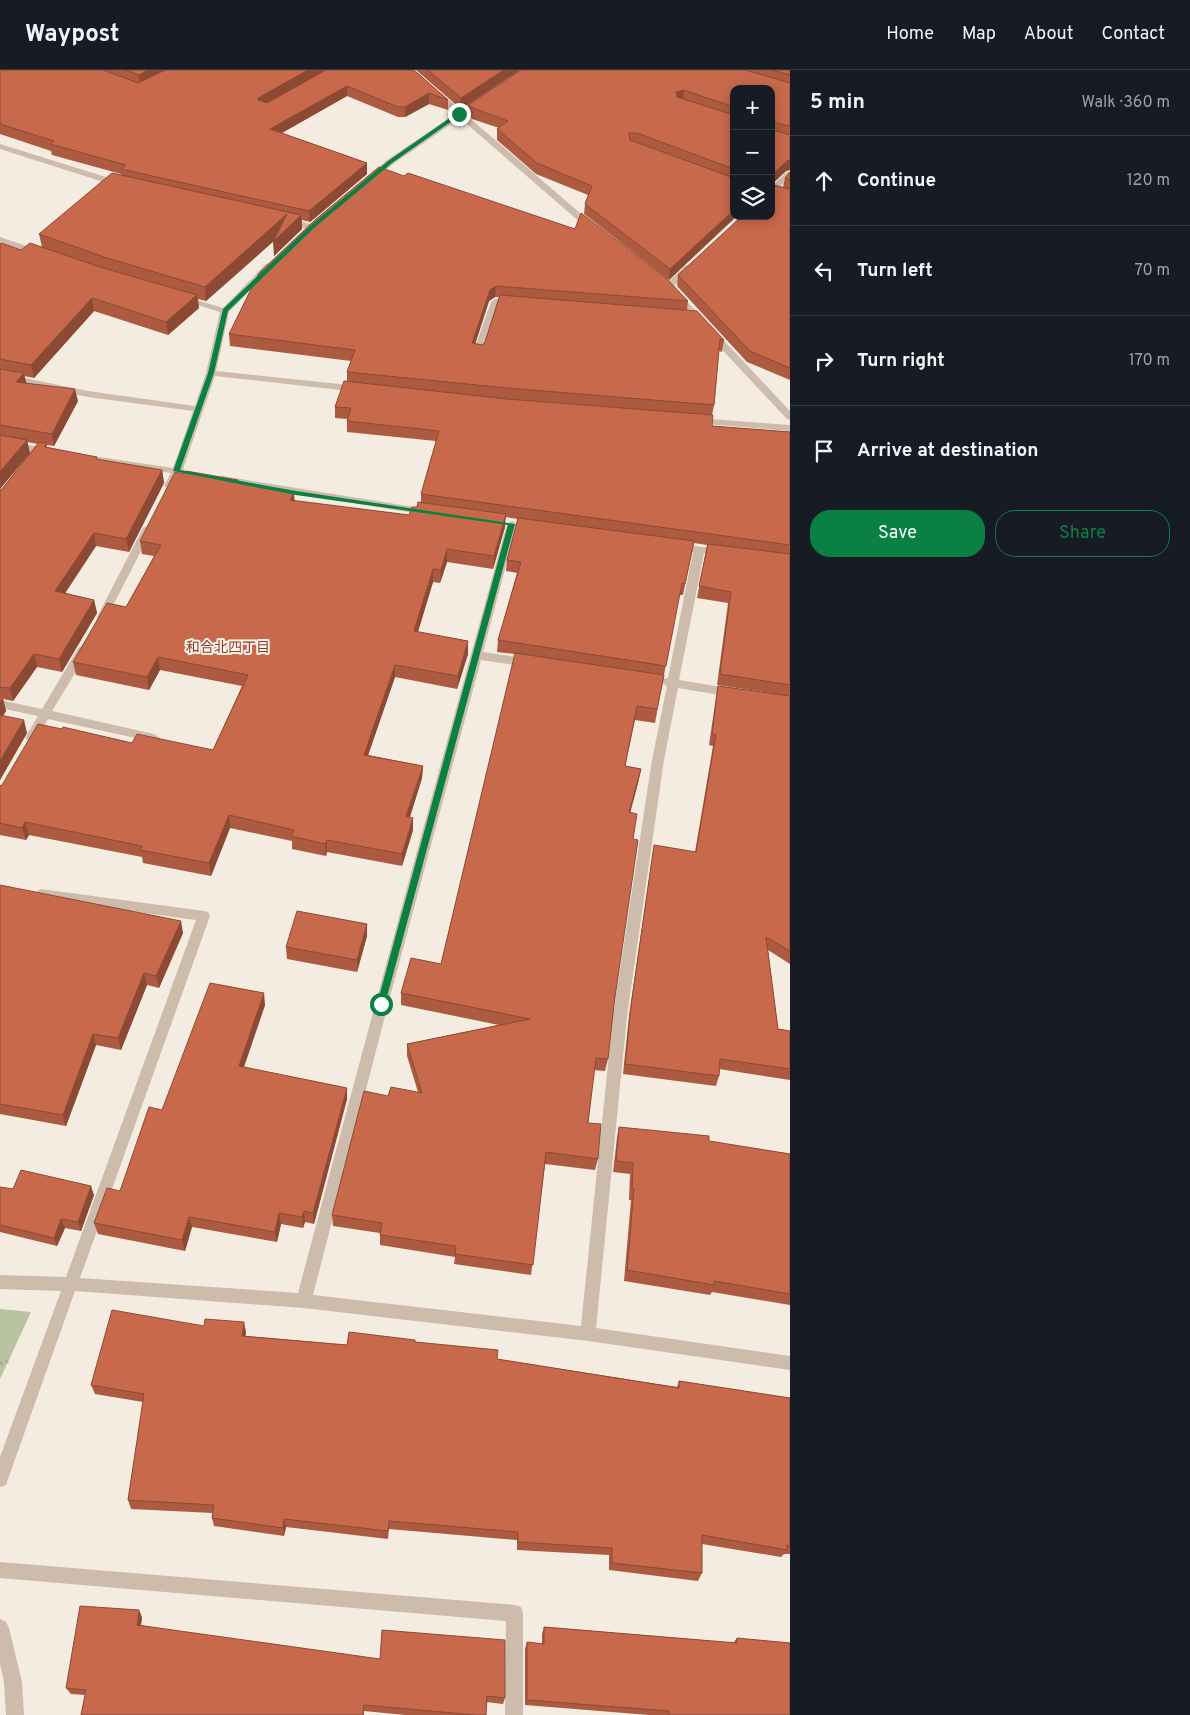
<!DOCTYPE html>
<meta charset="utf-8">
<style>
body{margin:0;font-family:Overpass,"Noto Sans JP",sans-serif;background:#242831;color:#f1f3f6}
.controls{position:absolute;right:15px;top:15px;display:grid;overflow:hidden;border-radius:10px;box-shadow:0 2px 12px #0003}
.controls button{width:45px;height:45px;display:grid;place-items:center;padding:0;border:0;border-bottom:1px solid #363941;background:#171b24;color:#f1f3f6;font:25px sans-serif}
.stop{position:absolute;width:15px;height:15px;margin:-11px;border:4px solid #0b8043;border-radius:50%;background:#fff}
.stop.end{background:#0b8043;border-color:#fff;box-shadow:0 1px 5px #0008}
.list{margin:0;padding:0;list-style:none}
h2{display:flex;justify-content:space-between;align-items:center;height:65px;margin:0;padding:0 20px;font-size:21px}
h2 small{font-size:16px;font-weight:400;color:#9ea1a6}
.list li{display:grid;grid-template-columns:32px 1fr auto;gap:15px;align-items:center;box-sizing:border-box;height:90px;padding:0 20px;border-top:1px solid #363941}
.list b{display:block;font-size:19px;white-space:nowrap}
.list em{font-size:16px;font-style:normal;color:#9ea1a6}
.actions{display:flex;gap:10px;padding:15px 20px}
.actions a{flex:1;padding:11px 0;border:1px solid #0b8043;border-radius:20px;text-align:center;font-size:18px;color:#0b8043}
.actions .main{background:#0b8043;color:#fff}
.icon{flex:none;width:28px;height:28px;fill:none;stroke:currentColor;stroke-width:2;stroke-linecap:round;stroke-linejoin:round}
.map{position:relative;flex:none;width:790px;height:1645px;overflow:hidden}
header{display:flex;align-items:center;gap:30px;box-sizing:border-box;height:70px;padding:0 25px;background:#171b24;border-bottom:1px solid #363941}
header strong{font-size:24px}
nav{display:flex;gap:28px;margin-inline-start:auto;font-size:18px}
main{display:flex}
aside{flex:1;background:#171b24}
.map>svg:first-child{display:block}
</style>
<header>
<strong>Waypost</strong>
<nav><a>Home</a><a>Map</a><a>About</a><a>Contact</a></nav>
</header>
<main>
<div class="map">
<svg width="790" height="1645" viewBox="0 0 790 1645">
<rect width="100%" height="100%" fill="#f4ebe1"/>
<path fill="#b8c4a0" d="M0 1239 31 1242 0 1309Z"/>
<g fill="none" stroke-linecap="round" stroke-linejoin="round">
<path stroke="#b9a596" stroke-width="4" stroke-dasharray="3 3" stroke-linecap="butt" d="M0 1294 8 1291"/>
<path fill="#cdbbac" fill-rule="evenodd" d="M434 22H440L461 40 478 28H484V32L465 44 595 156V160H589L460 48 393 94 375 110H369V106L387 90 455 44 434 26Z
M0 74 122 112 123 114 116 116 0 79Z
M787 102H790V108L771 124V117Z
M285 148 315 155 316 157 312 160 282 153 281 151Z
M0 167 41 181 42 183 38 186 0 173Z
M269 193 272 194V198L229 242 216 301 358 316 363 319 358 322 215 306 183 399 187 402 180 405 173 418 169 419 164 416 171 403 93 392 88 389 93 386 173 398 193 341 88 327 0 309V303L88 321 195 336 206 303 220 242 179 229 183 226 223 238 266 194Z
M686 195 693 197 672 218H666V214Z
M673 223H679L790 341V350L787 349 673 227Z
M495 229 514 231 518 234 514 237 498 235 483 283 481 285H475L473 283 491 232Z
M696 348 790 355V361L693 353V349Z
M0 369 49 379 54 382 49 385 0 375Z
M222 406 427 439 432 442 427 445 218 411 217 409Z
M512 451 517 454 483 582 530 589 536 593 530 597 481 590 388 934 313 1225 581 1256 613 946 652 690 667 616 661 612 663 609 668 608 693 482 677 480 672 477 677 474 721 479 725 480V484L704 483 679 610 733 619 739 623 733 627 678 618 664 690 627 946 596 1258 790 1286V1300L588 1271 304 1238 75 1221 8 1409 6 1415 0 1417V1387L61 1221 0 1219V1205L66 1207 196 850 41 829 37 827 35 824 37 821 41 819 204 841 208 842 210 846 80 1208 298 1223C366 966 436 710 507 454Z
M148 455 153 458 107 547 102 551 98 550 97 547 143 458Z
M83 576 89 580 52 641 154 664 160 668 158 671 154 672 48 649 35 671 31 672 25 668 38 646 0 638V630L42 639 79 577Z
M0 1492 515 1535 521 1537 523 1543V1645H505L506 1551 0 1508Z
M0 1549 6 1552 9 1558 22 1612 24 1645H6L4 1612 0 1594Z"/>
</g>
<path fill="#ac5a40" fill-rule="evenodd" d="M0 0H414L448 30V40L429 34 405 47H398L347 26 282 63 367 93V104L310 152 302 150V159L274 186V171L206 231 198 229 199 238 168 265 94 241 34 308 24 306 26 313 78 331 54 376 47 375V377L97 389 162 400 164 413 129 482 96 476 65 523 94 530 97 543 62 602 37 597 13 631 3 629 6 641 3 646 27 663 0 710V420L2 419 38 374 27 372 30 383 0 419V174L21 180 42 177 39 164 121 105V104L52 85 51 81 0 64Z
M416 0H520L461 39Z
M521 0H790V100L786 101 772 114 783 117 785 108 790 102V310L747 292 677 216 678 205 771 146 734 19V146L669 210 584 144 585 134 588 125 536 104 497 70V59L499 58 472 49 468 45V35Z
M316 149 688 231 687 240 724 270 722 282 719 281 714 335 712 345V356L790 362V626L717 615 728 533 697 528 707 475 694 473 683 525H679L655 653 635 650 625 696 641 699 638 713 630 742 633 769 608 989 605 1001 594 1000 588 1053 598 1089 595 1100 545 1094 531 1205 454 1194 455 1187 380 1175V1163L333 1156 332 1145 388 1026 418 1022 407 986V974L499 955 401 935V923L441 894 515 584 497 582 498 570 517 503 506 501 507 490 518 449 505 447V457L493 499 447 492 440 513 433 512 418 562 468 571V584L457 619 395 607 368 685 423 696 422 708 410 747 413 760 402 796 327 782 326 786 292 779V771L230 758 211 806 143 793 142 787 29 765 26 770 0 765V716L2 715 62 659 132 673 213 680 242 616 160 600 149 620 76 605 73 592 126 537 154 486 142 484 140 471 184 404 238 410 239 414 294 431 409 445 421 432V424L436 371 347 362V349L335 348V337L347 311V302L351 291 230 276 229 264ZM495 227H499L485 272 482 275 475 274 489 231Z
M718 616 790 626V894L768 880 778 959 790 961V1010L719 999V1006L716 1016 623 1004 629 946 654 775 695 782 713 676 709 675 716 627Z
M0 815 183 863 159 918 147 915 121 980 96 975 66 1056 0 1044Z
M367 866 357 902 287 889 286 877Z
M265 935 244 997 347 1029 314 1154 305 1152 303 1158 281 1154 277 1172 192 1157 185 1181 98 1164 94 1153 120 1121 162 1040Z
M619 1057 790 1084V1235L712 1222 710 1225 624 1211 631 1130H629L630 1104 613 1102 617 1068Z
M0 1117 13 1119 94 1125 81 1161 65 1158 57 1176 0 1162Z
M204 1256 246 1262 245 1266 347 1275 415 1272 497 1289 677 1317 679 1311 790 1328V1484H784L781 1487 702 1474V1503L698 1511 609 1500V1485L517 1480V1470L389 1459 388 1469 286 1457 284 1466 214 1456 212 1448 213 1443 131 1439 128 1430 143 1332 95 1324 91 1315Z
M142 1547 141 1555 505 1628 503 1634 486 1632V1645H405L364 1641V1645H81L85 1625 71 1624 66 1618Z
M544 1557 733 1573 737 1568 790 1645H649L525 1635V1579L527 1572 542 1574V1564Z"/>
<path fill="#8c4a34" d="M148 0H170L140 15 139 5Z
M308 0H327L259 38 258 30V28Z
M504 0H520L461 39V28Z
M347 16V26L271 69 270 59Z
M684 20 683 30 674 32 676 22Z
M429 23V34L405 47V37Z
M788 90H790V100L786 101 771 115V106Z
M367 93V104L310 152 309 141Z
M734 140V146H737L669 210 670 199Z
M287 144 301 145 302 159 274 186 273 172 277 168 206 231 205 217Z
M496 216 495 227 489 231 472 284V273L490 220Z
M197 225 199 238 168 265 166 252Z
M92 228 94 241 34 308 31 295Z
M24 303 27 316 16 312Z
M75 319 78 331 54 376 52 364Z
M27 370 30 383 0 419V402Z
M162 400 164 413 129 482 126 469Z
M294 423 295 436 290 430Z
M506 444 505 457 493 499 494 486Z
M94 463 96 476 58 534 55 521Z
M447 479V492L440 513 441 500Z
M433 499V512L414 574V561Z
M94 530 97 543 62 602 59 589Z
M468 571V584L457 619 458 606Z
M34 584 37 597 13 631 10 618Z
M158 587 160 600 149 620 147 607Z
M395 595V607L364 697V685Z
M3 629 6 641 0 650V632Z
M24 650 27 663 0 710V691Z
M423 696 422 708 406 759V746Z
M641 699 638 713 627 755 629 742Z
M229 745 230 758 211 806 209 793Z
M413 748V760L402 796V784Z
M25 752 29 765 26 770 22 758Z
M327 770V782L326 786 325 774Z
M181 851 183 863 159 918 156 906Z
M367 854V866L357 902V890Z
M144 903 147 915 121 980 118 968Z
M264 923 265 935 240 1008 239 996Z
M93 964 96 975 66 1056 63 1045Z
M347 1018V1029L314 1154 313 1143Z
M91 1116 94 1125 81 1161 78 1152Z
M304 1141 305 1152 303 1158 302 1147Z
M279 1143 281 1154 277 1172 275 1162Z
M189 1147 192 1157 185 1181 182 1170Z
M61 1149 65 1158 57 1176 54 1168Z
M244 1252 246 1262 244 1276 242 1266Z
M284 1449 286 1457 284 1466 283 1458Z
M139 1540 142 1547 140 1562 137 1555Z"/>
<path fill="#c8694b" stroke="#8c4a34" d="M0 0H103L138 13 165 0H308L258 28V30L267 33 326 0H414L448 30 429 23 405 37H398L347 16 270 59 367 93 309 141 121 99 126 95 50 74 54 71 0 54Z
M125 0H148L139 5Z
M428 0H504L461 28Z
M521 0H745L790 13V56L773 52 771 53V19H734V37L684 20 676 22 677 27 734 45V99L637 63H629L630 70 734 108V140L670 199 585 134 592 116 537 93 497 59 508 51 473 38 468 35Z
M772 0H790V5Z
M771 54 773 60 790 65V90H788L771 106Z
M379 97 404 106 408 103 575 159 581 143 666 208 688 231 496 216 490 220 472 273 482 275 485 272 500 225 697 241 724 270 720 269 714 335 507 318 347 302 355 280 229 264 259 203 316 149Z
M790 102V110L785 108Z
M112 103 301 145 273 172 287 144 205 217 107 188 39 164Z
M771 107 772 115 790 119V298L750 281 678 205 742 146H771Z
M1 173 21 180 30 173 100 197 197 225 166 252 92 228 31 295 0 289V174Z
M0 299 24 303 16 312 75 319 52 364 0 355Z
M344 311 507 329 713 345 712 356 790 362V475L421 424 439 361 347 351 351 338 335 337Z
M0 365 27 370 0 402Z
M39 372 46 373 45 377 97 387 96 389 162 400 126 469 94 463 55 521 94 530 59 589 34 584 10 618 0 617V420L2 419Z
M186 401 238 410 237 413 294 423 290 430 409 445 412 437H417L418 432 506 444 494 486 447 479 441 500 433 499 414 561 468 571 458 606 395 595 364 685 423 696 406 746 413 748 402 784 327 770 325 774 291 766 294 760 229 745 209 793 140 780 142 776 25 752 22 758 0 753V716L2 715 38 654 62 659 63 657 132 673 137 664 213 680 248 605 158 587 147 607 73 592 107 533 126 537 161 475 140 471 175 402 184 404Z
M518 448 694 471 685 514 682 513 666 596 498 570 521 492 507 490Z
M708 474 790 484V615L720 604 731 522 699 516Z
M515 583 664 605 657 639 637 636 625 696 641 699 629 742 637 744 633 769 638 770 614 934 608 989 596 988 588 1053 601 1054 598 1089 546 1082 533 1195 455 1184 456 1176 380 1165 382 1153 332 1145 364 1021 388 1026 391 1017 422 1023 407 974 530 949 401 923 411 888 441 894Z
M718 616 790 626V881L766 867 778 959 790 961V999L720 989 719 1006 625 994 631 936 654 775 696 782 716 665 712 664Z
M0 645 24 650 0 691Z
M0 815 181 851 156 906 144 903 118 968 93 964 63 1045 0 1034Z
M297 841 367 854 357 890 286 877Z
M210 913 264 923 239 996 347 1018 313 1143 304 1141 302 1147 279 1143 275 1162 189 1147 182 1170 94 1153 107 1118 120 1121 149 1037 162 1040Z
M619 1057 709 1066V1071L790 1084V1224L714 1211V1215L627 1200 634 1119H632L633 1093 616 1091Z
M21 1100 91 1116 78 1152 61 1149 54 1168 0 1155V1117L13 1119Z
M112 1240 204 1256 205 1249 244 1252 242 1266 347 1275 349 1262 415 1270V1272L498 1280 497 1289 679 1318V1311L790 1328V1476L787 1475V1480L702 1465V1503L612 1493V1478L518 1472V1462L389 1451 388 1461 284 1449 283 1458 212 1448 214 1435 128 1430 144 1324 91 1315Z
M80 1536 139 1540 137 1555 380 1589 382 1560 505 1570V1628L487 1626 486 1645H475L364 1635 363 1645H81L86 1620 66 1618Z
M544 1557 737 1573V1568L790 1573V1645H669V1641L527 1630V1572L544 1574Z"/>
<path fill="#0b8043" d="M457 43 462 44 392 93 314 158 228 241 214 303 180 400 296 421 515 454 385 934 381 938 377 934 508 455 296 425 173 401 208 303 223 239 310 156 388 91Z"/>
<g text-anchor="middle" stroke-width="4" stroke-linejoin="round" paint-order="stroke">
<g font-size="14" fill="#8c3b22" stroke="#fbf5ee">
<text x="228" y="582">和合北四丁目</text>
</g>
</g>
</svg>
<div class="controls">
<button>+</button>
<button>−</button>
<button><svg class="icon" aria-label="layers" viewBox="0 0 24 24"><path d="M12 4l9 5-9 5-9-5zM3 14l9 5 9-5"/></svg></button>
</div>
<div class="stop" style="left:381px;top:934px"></div>
<div class="stop end" style="left:459px;top:44px"></div>
</div>
<aside>
<h2>5 min<small>Walk · 360 m</small></h2>
<ul class="list">
<li><svg class="icon" aria-label="ahead" viewBox="0 0 24 24"><path d="M12 20V5M6 11l6-6 6 6"/></svg><div><b>Continue</b></div><em>120 m</em></li>
<li><svg class="icon" aria-label="left" viewBox="0 0 24 24"><path d="M17 20v-9H6M10 6l-5 5 5 5"/></svg><div><b>Turn left</b></div><em>70 m</em></li>
<li><svg class="icon" aria-label="right" viewBox="0 0 24 24"><path d="M7 20v-9h11M14 6l5 5-5 5"/></svg><div><b>Turn right</b></div><em>170 m</em></li>
<li><svg class="icon" aria-label="arrive" viewBox="0 0 24 24"><path d="M6 21V4h12l-3 4 3 4H6"/></svg><div><b>Arrive at destination</b></div></li>
</ul>
<div class="actions"><a class="main">Save</a><a>Share</a></div>
</aside>
</main>
